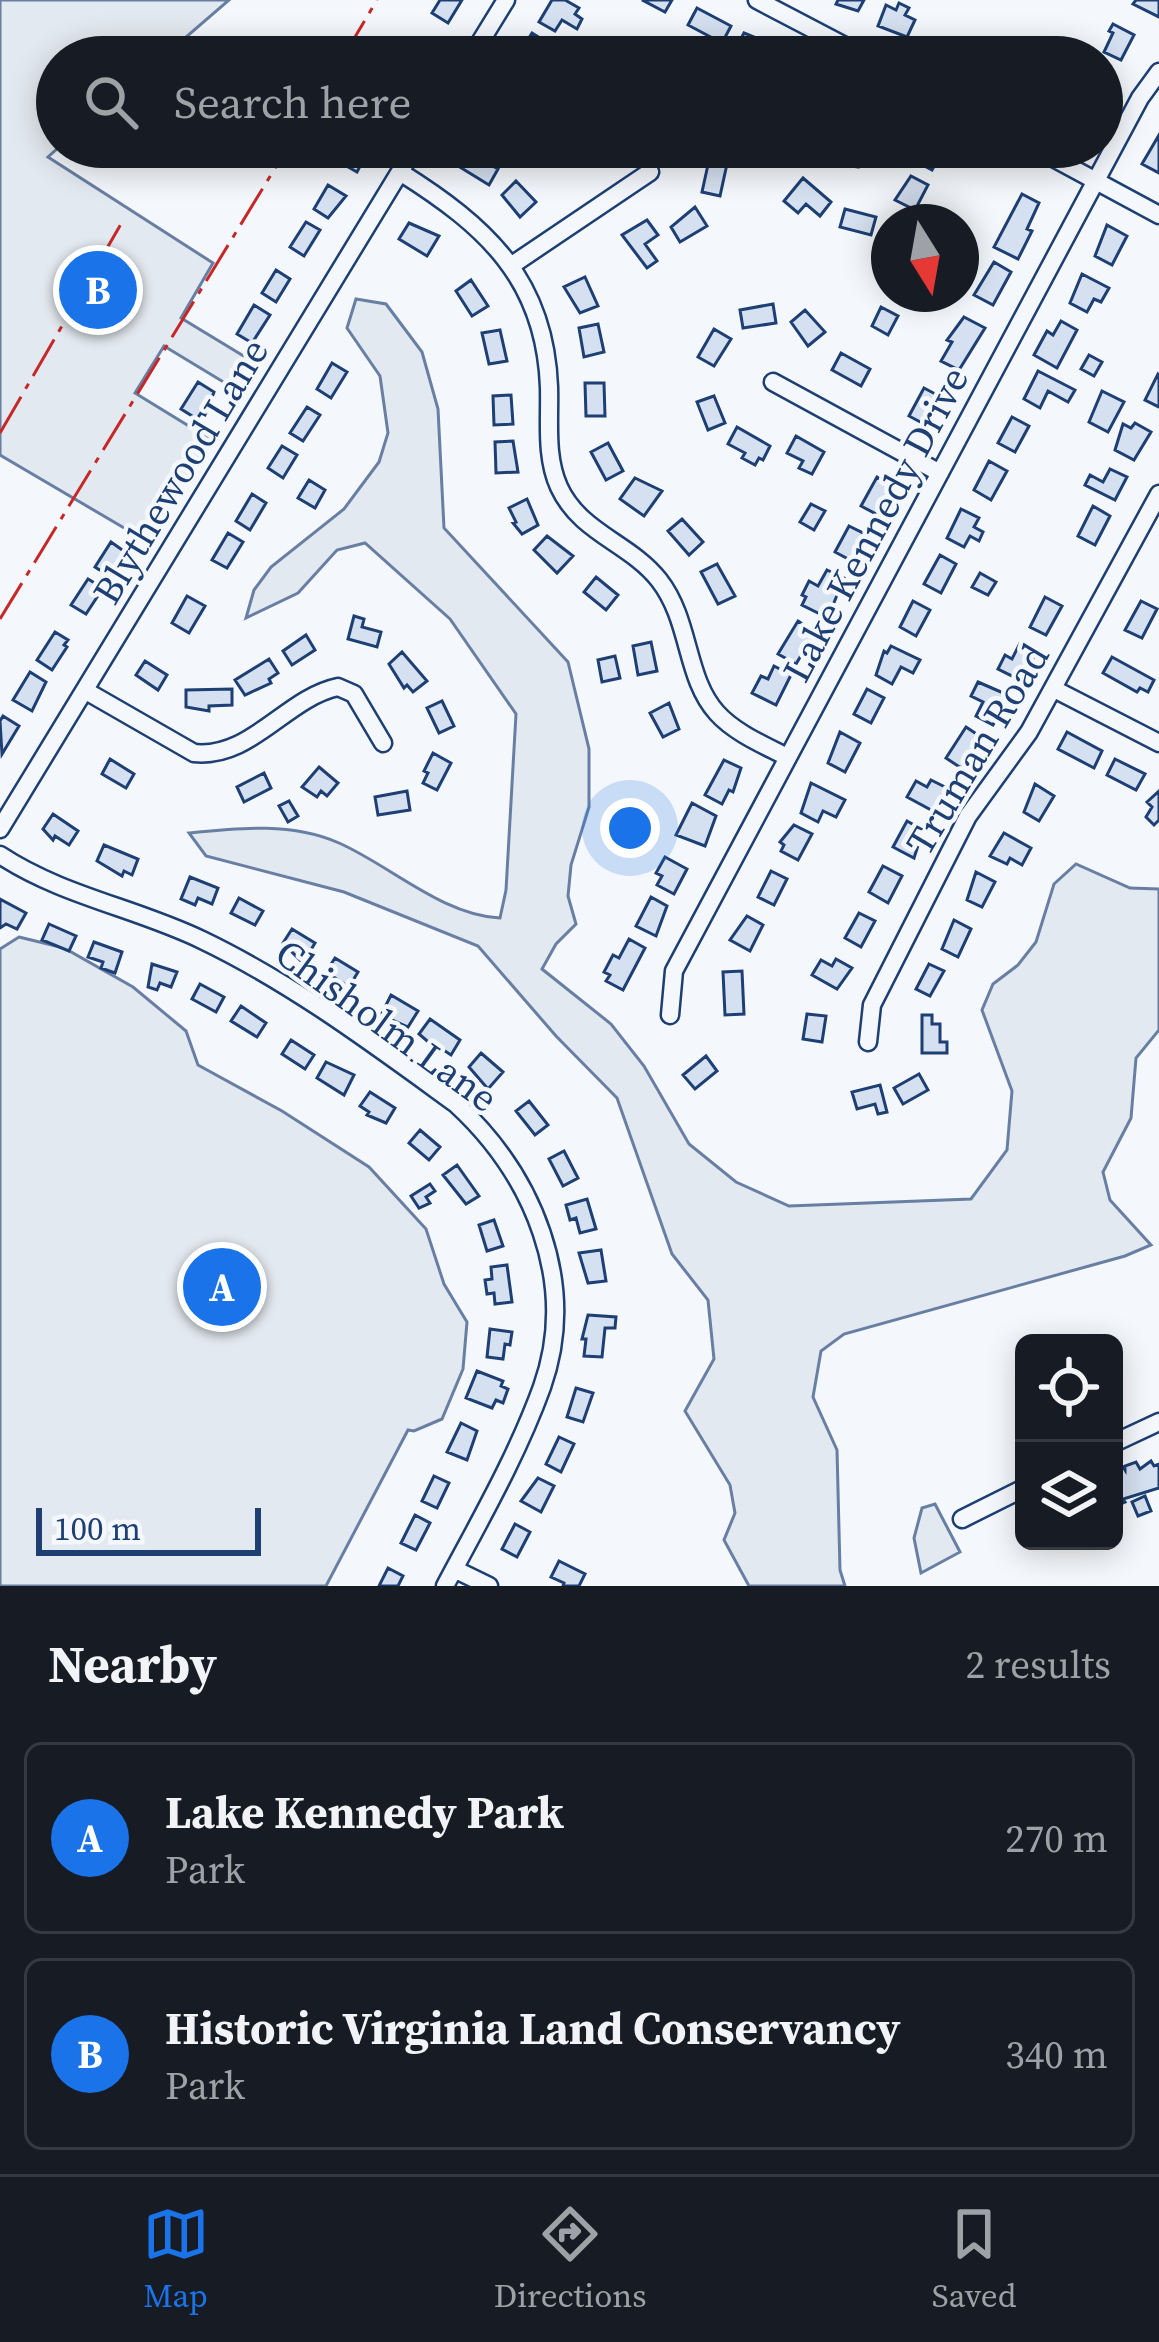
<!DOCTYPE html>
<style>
body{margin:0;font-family:"Source Serif 4",serif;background:#242831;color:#f1f3f6}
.controls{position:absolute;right:36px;bottom:36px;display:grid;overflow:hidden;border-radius:18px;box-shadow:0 6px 30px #0003}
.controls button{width:108px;height:108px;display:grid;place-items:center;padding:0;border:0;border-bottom:3px solid #363941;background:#171b24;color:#f1f3f6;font:60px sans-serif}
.compass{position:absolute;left:871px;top:204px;width:108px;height:108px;border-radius:50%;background:#171b24;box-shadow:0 6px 30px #0003;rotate:169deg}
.scale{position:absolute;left:36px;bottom:30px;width:225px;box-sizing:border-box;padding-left:12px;border:6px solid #1d3f73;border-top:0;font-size:33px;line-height:42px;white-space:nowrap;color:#1d3f73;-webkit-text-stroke:9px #f4f7fb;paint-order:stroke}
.you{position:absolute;left:630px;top:828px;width:42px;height:42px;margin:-30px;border:9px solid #fff;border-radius:50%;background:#1a73e8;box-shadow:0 0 0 18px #1a73e833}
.badge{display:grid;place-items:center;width:78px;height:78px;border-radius:50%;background:#1a73e8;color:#fff;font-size:39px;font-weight:700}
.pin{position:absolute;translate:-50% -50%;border:6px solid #fff;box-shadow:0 3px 12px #0006}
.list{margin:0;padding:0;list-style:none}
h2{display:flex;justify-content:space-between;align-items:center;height:156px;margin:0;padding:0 48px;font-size:51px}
h2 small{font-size:39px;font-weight:400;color:#9ea1a6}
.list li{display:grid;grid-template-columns:78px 1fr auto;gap:36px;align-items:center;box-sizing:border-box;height:192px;margin:0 24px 24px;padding:0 24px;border:3px solid #363941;border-radius:18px}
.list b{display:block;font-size:45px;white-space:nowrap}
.list p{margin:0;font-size:39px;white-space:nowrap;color:#9ea1a6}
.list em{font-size:39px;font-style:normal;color:#9ea1a6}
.icon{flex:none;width:66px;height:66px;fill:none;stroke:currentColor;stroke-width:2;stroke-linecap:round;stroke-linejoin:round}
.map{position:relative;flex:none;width:1159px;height:1586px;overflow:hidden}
.search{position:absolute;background:#171b24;box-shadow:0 6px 30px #0003;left:36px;right:36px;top:36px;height:132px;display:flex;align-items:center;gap:30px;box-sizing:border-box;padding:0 42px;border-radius:66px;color:#9ea1a6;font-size:45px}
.sheet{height:588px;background:#171b24}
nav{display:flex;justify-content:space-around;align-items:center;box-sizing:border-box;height:168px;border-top:3px solid #363941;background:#171b24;font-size:33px;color:#9ea1a6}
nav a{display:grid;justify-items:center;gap:6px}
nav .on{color:#1a73e8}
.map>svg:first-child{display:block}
</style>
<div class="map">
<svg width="1159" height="1586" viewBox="0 0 1159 1586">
<rect width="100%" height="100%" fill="#f4f7fb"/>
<path fill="#e3e9f0" stroke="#687fa3" stroke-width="3" d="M0 0H229L163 57H57L59 147 48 157 213 263 181 318 257 364 240 392 164 346 135 393 210 439 148 542 0 455Z
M356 299 386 304 422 352 438 409 444 528 568 662 589 749V807L571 865 568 896 576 924 556 944 542 969 611 1024 644 1066 689 1144 736 1182 789 1206 971 1199 1007 1150 1012 1091 982 1010 993 984 1018 965 1036 942 1054 884 1076 864 1130 888 1159 889V1030L1136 1058 1131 1118 1103 1172 1110 1200 1151 1245 1125 1256 844 1334 821 1351 813 1397 837 1450 840 1570 845 1586H749L724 1540 735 1513 730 1485 685 1411 714 1359 708 1300 672 1254 617 1098 556 1036 478 946 344 892 206 856 189 833C238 828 292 822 339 843 391 866 442 915 500 918L506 890 516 714 450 619 365 543 337 550 298 593 246 618 254 590 271 567 344 509 379 462 388 433 380 376 347 328Z
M19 937 64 948 133 987 186 1031 198 1065 282 1111 369 1167 426 1229 444 1284 467 1322 463 1369 442 1419 414 1431 408 1430 326 1586H0V949Z
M935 1504 960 1552 921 1573 914 1538 922 1508Z"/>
<path fill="#d5e0f0" stroke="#1d3f73" stroke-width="3" d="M440 0H462L448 23 432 13Z
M552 0H565L579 8 575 14 582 19 577 29 562 20 555 31 539 22Z
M642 0H672L665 12Z
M838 0H837H864L858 11 836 4Z
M1136 0H1159V17L1133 4Z
M899 3 909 8 905 15 915 20 907 37 878 26 886 5 896 10Z
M697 8 731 26 722 43 688 25Z
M1113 24 1134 35 1121 60 1104 52 1113 33 1109 31Z
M532 33 548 43 540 57H517Z
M744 33 774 45 767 57H748L735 50Z
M414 44 429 54 427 57H405Z
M1159 135V173L1142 164Z
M350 147H370L357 172 341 163Z
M458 147 498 169 489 185 450 161Z
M575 147H601L590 160Z
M923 147H945L932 170 915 161Z
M709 160 727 164 720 196 702 192Z
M911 176 928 185 915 210 895 200Z
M803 178 831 202 820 216 806 204 798 213 784 201Z
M516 181 536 202 520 217 502 195Z
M328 185 346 196 328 218 314 209Z
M1022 194 1039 203 1027 229 1032 231 1018 259 994 247Z
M695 207 707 226 680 242 671 227Z
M845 209 876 217 871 235 840 227Z
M647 220 658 235 645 244 657 261 647 268 622 235Z
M306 222 320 230 304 256 290 247Z
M409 223 439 236 427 256 399 239Z
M1107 225 1127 236 1112 265 1095 256Z
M994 262 1011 272 993 305 974 295Z
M276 270 290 279 276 302 262 293Z
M1082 274 1109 288 1101 302 1094 299 1087 312 1070 303Z
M585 277 598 306 580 313 564 287Z
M471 280 488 306 472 316 456 291Z
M773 304 776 323 743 328 740 310Z
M254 305 270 315 252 343 237 334Z
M881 307 898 316 888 335 872 326Z
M805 310 825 332 808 346 791 322Z
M964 317 985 328 959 370 941 361 952 342 947 340Z
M1061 321 1077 330 1057 368 1034 355 1047 331 1053 335Z
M598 324 604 352 584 357 579 328Z
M714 329 731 339 714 366 698 357Z
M500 330 507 361 489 364 482 333Z
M841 353 870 369 861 386 832 370Z
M1089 355 1102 362 1094 376 1081 369Z
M332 363 347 372 331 398 317 389Z
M1038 371 1075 390 1068 402 1048 391 1040 408 1024 399Z
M1158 374 1159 375V407L1145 400Z
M198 382 214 392 205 415 201 413 197 419 181 409Z
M585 383H604L605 416H586Z
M924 388 941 397 926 425 909 416Z
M1102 391 1124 402 1108 432 1089 422Z
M511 395 513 424 494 425 493 396Z
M714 396 725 423 708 430 697 402Z
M307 407 320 415 303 441 290 433Z
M1012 417 1029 426 1015 452 998 443Z
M1135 423 1151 432 1134 460 1115 450 1123 424 1131 428Z
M737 427 770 446 763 460 759 458 755 465 742 458 745 453 728 444Z
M796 436 824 452 812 474 799 468 803 461 787 453Z
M513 441 518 472 496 473 495 442Z
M608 443 623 471 606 480 591 452Z
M282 446 297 455 283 478 268 468Z
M989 461 1007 471 991 500 974 490Z
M1110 469 1127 477 1115 500 1085 485 1090 475 1103 482Z
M877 477 893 486 878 515 861 506Z
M635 478 662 491 644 516 620 499Z
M309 480 325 490 315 508 298 498Z
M252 494 266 503 250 530 236 521Z
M527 499 538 525 522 534 513 523 516 522 509 508Z
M811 504 825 511 814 530 800 522Z
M1093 506 1110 516 1095 545 1078 536Z
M961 509 979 518 974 527 983 532 979 541 970 536 964 547 947 538Z
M682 519 703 542 689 555 668 531Z
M849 526 867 535 852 561 835 552Z
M228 533 243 542 227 568 212 560Z
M547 536 573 556 557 573 534 550Z
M111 542 128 554 109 576 95 567Z
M940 555 956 564 941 593 924 584Z
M717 564 735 596 718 604 701 572Z
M827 570 844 578 831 610 825 608 822 615 802 605 806 597 802 595 809 581 818 586Z
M980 573 996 582 988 595 972 587Z
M596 577 618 595 606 610 584 592Z
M88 579 103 588 86 614 71 605Z
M187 596 205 606 189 633 172 623Z
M1045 597 1062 606 1046 635 1030 627Z
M913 601 930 610 916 636 900 627Z
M1141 601 1157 609 1142 638 1125 630Z
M354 616 364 619 362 627 381 632 377 647 348 639Z
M798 621 815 632 796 664 778 654Z
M55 632 68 640 64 645 67 647 52 670 37 660Z
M306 635 315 650 292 665 283 651Z
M651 642 657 671 638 675 633 646Z
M1020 643 1037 652 1022 681 998 669 1005 655 1012 659Z
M891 646 920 660 913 673 901 667 892 684 876 675 884 651 887 653Z
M402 652 427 681 413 692 407 685 404 688 389 664Z
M615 656 620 678 602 682 598 660Z
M1112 657 1154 680 1148 692 1140 688 1137 692 1103 673Z
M269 659 278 673 269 679 271 683 245 695 235 680Z
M145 661 167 675 158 690 136 675Z
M774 666 791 675 776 705 752 693 761 676 768 679Z
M30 672 46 682 32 711 13 700Z
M978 682 1008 695 993 725 976 716 983 702 971 696Z
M232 689V705L209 706V711L186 707V690Z
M867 689 884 698 871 723 854 714Z
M442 701 454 726 439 733 427 708Z
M669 703 679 729 663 737 650 713Z
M3 716 19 726 2 754 0 721Z
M966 727 981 737 961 768 946 758Z
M840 732 860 743 845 772 828 763Z
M1067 732 1102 751 1094 768 1058 749Z
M433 753 451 763 437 790 423 783 428 773 424 771Z
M110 759 134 774 126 788 102 774Z
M1115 759 1145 774 1136 790 1107 775Z
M724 760 741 768 733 792 729 790 722 804 705 795Z
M319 767 338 783 327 796 321 791 317 797 302 787Z
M264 773 271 788 244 802 237 787Z
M931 780 949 789 933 811 907 797 916 781 927 787Z
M811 783 845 800 836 817 823 811 818 822 801 813Z
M1035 784 1054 796 1039 821 1024 812Z
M407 791 410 810 378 815 375 797Z
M1159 791V820L1154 825 1146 817 1152 807 1147 802Z
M289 801 298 816 288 822 279 806Z
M692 803 716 816 705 846 676 835Z
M53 814 78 831 69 845 55 836 53 840 43 829Z
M907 821 923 830 914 858 893 847Z
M794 825 812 834 798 860 781 851 784 845 780 842Z
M1004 833 1031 848 1022 865 1010 858 1007 864 990 856Z
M104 845 138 859 132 875 124 871 122 876 97 861Z
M665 857 687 869 674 894 657 885 662 876 656 873Z
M883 866 902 876 888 903 869 892Z
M771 871 787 879 774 905 758 897Z
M976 872 995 882 982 907 967 900Z
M190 877 218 888 212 904 198 898 195 905 181 899Z
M651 897 667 906 656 936 636 926Z
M239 898 263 911 255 925 231 913Z
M0 899 26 913 17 929 6 924 0 928Z
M859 913 875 921 861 947 845 938Z
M747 916 763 925 750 951 730 940Z
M954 920 971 929 958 957 942 949Z
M49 924 76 936 69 951 42 940Z
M292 929 315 943 303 963 283 943Z
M629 939 645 948 623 990 606 981 610 975 604 972 613 955 619 958Z
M94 942 122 952 115 973 101 968 103 962 88 957Z
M335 958 358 972 349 987 326 972Z
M836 959 852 968 837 989 812 975 821 960 832 966Z
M152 964 177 972 171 987 160 983 157 990 148 987Z
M929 964 944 971 930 996 916 989Z
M742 971 744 1014 725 1015 723 972Z
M200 984 224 997 216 1012 192 999Z
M391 995 418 1011 408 1027 381 1015Z
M241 1006 266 1023 257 1037 231 1021Z
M807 1014 826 1016 822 1042 803 1039Z
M922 1015H932V1024H940V1042H947V1053H922Z
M430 1019 460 1040 451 1055 442 1049 440 1052 419 1034Z
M291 1040 314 1055 305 1069 282 1054Z
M481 1053 503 1072 488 1089 469 1067Z
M706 1056 717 1071 695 1089 683 1075Z
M326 1062 354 1075 344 1095 317 1078Z
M919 1074 928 1090 903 1104 894 1088Z
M880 1085 887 1112 878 1114 875 1104 857 1109 852 1092Z
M370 1092 395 1108 386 1123 367 1115 369 1112 360 1106Z
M529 1101 548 1125 535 1135 516 1111Z
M420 1130 440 1147 429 1160 409 1143Z
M564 1151 578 1178 563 1186 549 1159Z
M457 1165 479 1196 466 1204 443 1175Z
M430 1184 435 1191 426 1197 430 1203 419 1208 411 1196Z
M587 1199 596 1229 580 1233 576 1218 570 1220 566 1205Z
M494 1220 503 1246 487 1251 479 1225Z
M601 1250 606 1281 588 1283 579 1253Z
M507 1265 512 1302 495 1304 494 1293 487 1294 485 1280 492 1279 491 1267Z
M588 1315 616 1317 615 1328H605L602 1357 584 1356 586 1339H582Z
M490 1329 512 1332 510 1345 505 1344 503 1359 487 1357Z
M477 1371 503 1381 501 1386 508 1389 503 1403 496 1400 492 1408 466 1398Z
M576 1388 593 1393 583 1422 567 1417Z
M461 1423 477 1431 467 1460 447 1452Z
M559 1437 574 1444 561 1472 546 1464Z
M1151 1461 1154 1466 1159 1464V1488L1123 1499 1125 1502 1114 1507V1471L1123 1467 1125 1470V1466L1136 1462 1140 1469Z
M434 1476 449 1483 437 1508 422 1501Z
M538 1478 554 1486 541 1512 521 1501Z
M1145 1496 1151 1511 1138 1516 1132 1502Z
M415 1515 430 1523 416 1550 401 1543Z
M515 1524 530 1532 517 1557 502 1549Z
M559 1561 585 1574 579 1586H563L564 1583 551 1577Z
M388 1568 403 1576 398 1586H379Z"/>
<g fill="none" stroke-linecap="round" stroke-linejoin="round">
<defs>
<path id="minor" d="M757 0 866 57
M471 57 506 0
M1033 147 1159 215
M858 158 867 147
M400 172C486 226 545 279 549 387 550 421 545 456 559 487 580 533 630 543 659 580 691 621 685 678 717 713 735 733 764 745 787 757
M512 265 650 172
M773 382 940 473
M1054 689 1159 743
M86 691 194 753C251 759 286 698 338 687L354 694 383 743
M0 829 415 147
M0 855C62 896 136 908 202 940 292 983 376 1046 456 1104 533 1175 579 1283 542 1387 517 1456 479 1522 445 1586
M670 1015 674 971 1140 98 1159 72
M868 1042 872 1005 968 816 1029 732 1159 494
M1114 1443 1159 1422
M962 1519 1024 1488
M454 1569 489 1586"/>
</defs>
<use href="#minor" stroke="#1d3f73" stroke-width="21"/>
<use href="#minor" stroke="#f4f7fb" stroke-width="16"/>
<path stroke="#c62828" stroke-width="3" stroke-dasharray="42 9 6 9" stroke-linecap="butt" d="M343 57 377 0
M0 433 121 224
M0 619 288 147"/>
</g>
<g text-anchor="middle" stroke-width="9" stroke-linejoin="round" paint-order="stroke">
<g font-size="39" fill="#1d3f73" stroke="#f4f7fb">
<text transform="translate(180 471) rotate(-59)" y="14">Blythewood Lane</text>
<text transform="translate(875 524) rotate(-62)" y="14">Lake Kennedy Drive</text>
<text transform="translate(977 749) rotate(-59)" y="14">Truman Road</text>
<text transform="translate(387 1025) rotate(36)" y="14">Chisholm Lane</text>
</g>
</g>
</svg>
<div class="controls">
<button><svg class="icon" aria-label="locate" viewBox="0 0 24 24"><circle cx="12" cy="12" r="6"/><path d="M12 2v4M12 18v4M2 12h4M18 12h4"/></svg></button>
<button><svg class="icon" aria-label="layers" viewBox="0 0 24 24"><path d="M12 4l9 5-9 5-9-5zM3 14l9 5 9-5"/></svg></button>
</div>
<svg class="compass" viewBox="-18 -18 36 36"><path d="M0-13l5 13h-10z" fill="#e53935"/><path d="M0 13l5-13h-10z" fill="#9ea1a6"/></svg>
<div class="scale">100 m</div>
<div class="you"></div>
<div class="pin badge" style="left:222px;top:1287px">A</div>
<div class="pin badge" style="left:98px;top:290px">B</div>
<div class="search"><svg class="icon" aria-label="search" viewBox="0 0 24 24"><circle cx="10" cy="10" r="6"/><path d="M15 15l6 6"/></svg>Search here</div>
</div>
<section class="sheet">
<h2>Nearby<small>2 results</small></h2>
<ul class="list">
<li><span class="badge">A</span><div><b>Lake Kennedy Park</b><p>Park</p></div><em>270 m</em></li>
<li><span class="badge">B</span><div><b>Historic Virginia Land Conservancy</b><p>Park</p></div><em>340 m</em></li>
</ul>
</section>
<nav>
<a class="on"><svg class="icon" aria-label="map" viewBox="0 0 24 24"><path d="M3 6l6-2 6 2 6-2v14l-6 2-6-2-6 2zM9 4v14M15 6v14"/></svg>Map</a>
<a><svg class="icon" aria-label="directions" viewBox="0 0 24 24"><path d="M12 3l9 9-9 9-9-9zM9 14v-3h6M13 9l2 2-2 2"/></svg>Directions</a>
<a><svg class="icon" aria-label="saved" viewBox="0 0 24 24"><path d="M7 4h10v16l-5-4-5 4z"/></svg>Saved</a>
</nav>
